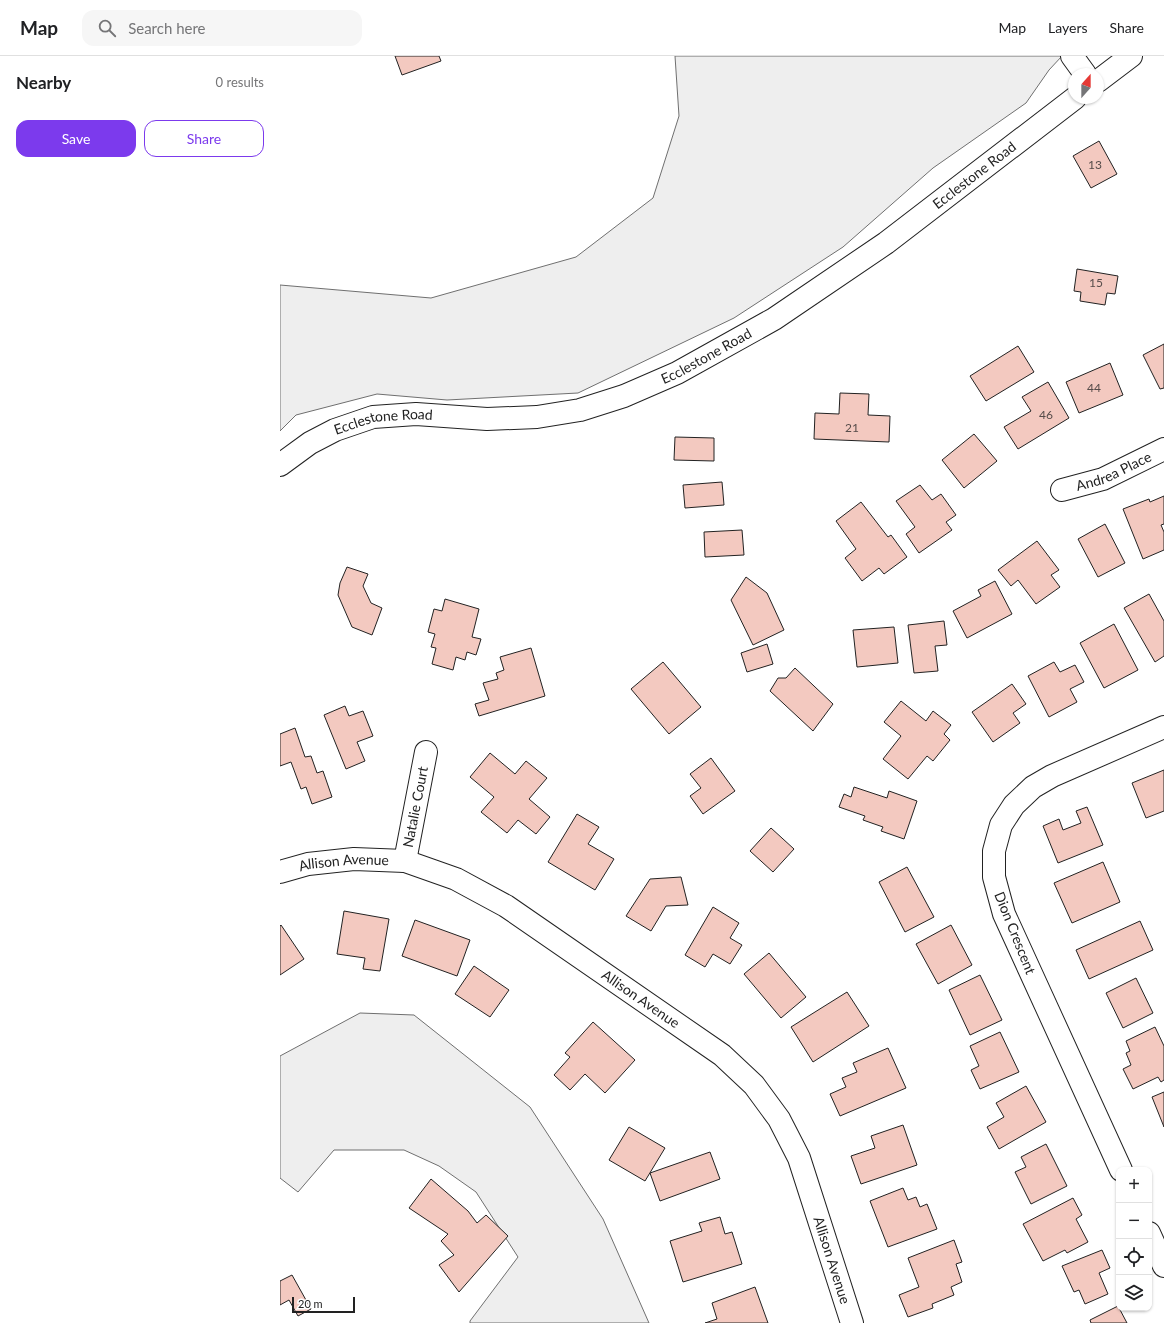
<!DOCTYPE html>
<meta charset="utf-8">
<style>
body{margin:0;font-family:Lato,sans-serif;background:#f6f6f6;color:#202124}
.controls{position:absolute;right:12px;bottom:12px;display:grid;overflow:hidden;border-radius:8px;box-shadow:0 1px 3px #0004}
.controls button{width:36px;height:36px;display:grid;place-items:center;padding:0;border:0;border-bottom:1px solid #e0e0e0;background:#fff;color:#202124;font:20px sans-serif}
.compass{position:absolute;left:788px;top:12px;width:36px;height:36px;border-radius:50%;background:#fff;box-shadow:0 1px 3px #0004;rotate:21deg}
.scale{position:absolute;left:12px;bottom:10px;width:63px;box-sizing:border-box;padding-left:4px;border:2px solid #222;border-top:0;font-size:11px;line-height:14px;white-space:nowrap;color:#222;-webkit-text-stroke:3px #fff;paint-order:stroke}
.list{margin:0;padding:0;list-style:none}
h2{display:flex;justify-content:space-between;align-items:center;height:52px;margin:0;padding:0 16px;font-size:17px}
h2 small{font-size:13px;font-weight:400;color:#757577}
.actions{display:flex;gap:8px;padding:12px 16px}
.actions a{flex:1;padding:9px 0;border:1px solid #7c3aed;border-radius:12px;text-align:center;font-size:14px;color:#7c3aed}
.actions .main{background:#7c3aed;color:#fff}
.icon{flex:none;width:22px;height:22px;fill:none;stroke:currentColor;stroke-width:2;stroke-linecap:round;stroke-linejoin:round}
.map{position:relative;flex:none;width:884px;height:1267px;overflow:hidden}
header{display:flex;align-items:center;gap:24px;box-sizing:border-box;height:56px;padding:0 20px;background:#fff;border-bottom:1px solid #e0e0e0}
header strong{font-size:19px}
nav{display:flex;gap:22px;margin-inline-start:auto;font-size:14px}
.search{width:280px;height:36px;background:#f6f6f6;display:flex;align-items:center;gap:10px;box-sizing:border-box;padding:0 14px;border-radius:12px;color:#757577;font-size:15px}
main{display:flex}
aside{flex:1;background:#fff}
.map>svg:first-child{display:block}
</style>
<header>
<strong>Map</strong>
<div class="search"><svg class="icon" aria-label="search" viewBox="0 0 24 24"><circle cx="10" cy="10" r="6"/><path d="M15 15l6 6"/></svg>Search here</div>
<nav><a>Map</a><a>Layers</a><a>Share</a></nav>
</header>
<main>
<aside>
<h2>Nearby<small>0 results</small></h2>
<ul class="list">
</ul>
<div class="actions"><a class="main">Save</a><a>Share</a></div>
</aside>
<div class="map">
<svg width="884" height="1267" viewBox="0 0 884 1267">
<rect width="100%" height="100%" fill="#fff"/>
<path fill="#eee" stroke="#6f6f6f" d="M395 0H782L769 14 746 47 653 112 563 191 454 262 298 337 167 344 97 338 16 359 0 375V229L151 242 296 201 373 142 399 60Z
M80 957 134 959 250 1051 323 1163 369 1267H190V1265L238 1201 196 1136 159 1110 124 1094H54L18 1136 0 1122V1000Z"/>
<path fill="#f3c9c0" stroke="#222" d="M115 0H159L161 5 122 19Z
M819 85 837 118 811 132 793 100Z
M797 213 838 220 835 238 827 237 825 249 800 245 801 236 794 235Z
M884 288V332L880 333 863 299Z
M738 290 754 316 706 345 690 320Z
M830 307 843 339 799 357 786 326Z
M768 326 789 362 738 393 724 371 751 355 742 341Z
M560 337 589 338 588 359 610 360 609 386 534 383 535 357 559 358Z
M694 378 717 405 684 432 662 404Z
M395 381 434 382V405L394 404Z
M442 426 444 449 405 452 403 429Z
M640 429 652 444 661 438 676 459 666 466 672 474 639 497 626 478 635 471 616 445Z
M884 440V468L881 469 884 476V494L863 503 843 453 869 443 870 446Z
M581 446 608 481 611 479 627 501 604 518 599 512 582 525 565 502 576 493 556 465Z
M825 468 845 507 818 521 798 483Z
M462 474 464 499 425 501 424 476Z
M757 485 779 514 771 519 780 531 756 548 738 524 731 530 718 514Z
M67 511 88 518 83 530 91 547 102 552 92 579 72 571 58 539 60 527Z
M466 521 487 537 504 574 473 589 451 544Z
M715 525 732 558 687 582 673 555 701 540 698 534Z
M869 538 884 565V600L875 606 844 552Z
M165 543 199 553 192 581 201 583 196 599 187 596 185 604 176 601 173 614 152 608 156 592 151 591 155 578 148 576 154 553 162 555Z
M664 565 667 589 655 590 658 615 634 617 628 569Z
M834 568 858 614 824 632 800 587Z
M614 571 618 607 577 611 573 574Z
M487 588 493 608 467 616 461 597Z
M251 592 265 640 199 660 195 648 209 644 203 627 218 623 216 617 224 614 220 601Z
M383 606 421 651 389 678 351 633Z
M774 606 780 616 795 609 804 626 790 633 797 646 769 661 748 620Z
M515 612 553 648 533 675 490 635 498 622H506Z
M732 628 746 648 733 657 740 667 713 686 692 656Z
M621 645 646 665 653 655 671 669 664 678 670 684 653 705 647 700 628 723 603 703 621 680 604 666Z
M65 650 69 660 83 655 93 680 77 686 85 705 66 713 44 659Z
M15 672 25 701 31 700 37 717 43 715 52 741 32 748 26 731 21 733 11 706 0 710V678Z
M210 697 235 718 246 705 267 722 249 743 270 761 256 778 238 764 227 777 201 756 214 741 190 721Z
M431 702 455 735 423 758 410 740 421 732 410 718Z
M884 714V755L866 762 852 727Z
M574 731 607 742 609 735 637 745 624 783 601 775 603 771 583 764 585 760 559 751 564 738 571 741Z
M807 751 823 789 778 807 763 770 779 763 783 774 801 767 796 755Z
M297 758 319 771 308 788 334 803 315 834 268 806Z
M491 772 514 793 493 816 470 795Z
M823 806 840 846 792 867 774 827Z
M627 811 654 861 625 876 599 826Z
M401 821 408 849 386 850 371 875 346 860 370 823Z
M433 851 459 867 450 882 462 889 450 908 433 898 425 911 405 899Z
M64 855 109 863 100 915 83 913 85 902 57 898Z
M135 864 190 884 177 920 122 900Z
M860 865 873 894 809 923 796 894Z
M1 869 24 903 0 919V870Z
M671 869 692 909 658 928 636 888Z
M489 897 526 941 501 962 464 918Z
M194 910 229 934 210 961 175 938Z
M700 919 722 964 690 979 669 934Z
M856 922 873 957 843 972 826 937Z
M567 936 589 970 533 1006 511 971Z
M313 966 355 1004 325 1037 305 1018 290 1034 274 1019 290 1001 285 997Z
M875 971 884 990V1024L881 1026 878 1021 853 1033 843 1013 851 1009 846 997 850 995 846 985Z
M720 976 739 1016 700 1033 691 1014 699 1010 690 990Z
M608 992 626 1032 560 1060 550 1038 566 1031 562 1022 577 1016 573 1007Z
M746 1030 766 1066 719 1093 707 1071 724 1061 716 1047Z
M884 1036V1071L872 1041Z
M623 1069 637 1109 581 1128 571 1100 595 1092 591 1080Z
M349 1071 385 1092 365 1125 329 1104Z
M766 1088 787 1130 751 1148 735 1116 746 1111 741 1101Z
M430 1096 440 1123 380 1145 370 1117Z
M151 1123 188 1155 197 1167 206 1159 228 1180 179 1236 159 1209 174 1199 161 1185 168 1178 129 1152Z
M623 1132 628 1144 636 1141 640 1151 647 1148 657 1173 608 1191 590 1145Z
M793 1142 802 1159 796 1163 808 1186 787 1197 785 1194 763 1205 743 1168Z
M440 1161 445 1178 452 1176 462 1208 403 1226 390 1185 422 1175 419 1167Z
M674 1184 682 1206 676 1208 682 1226 671 1231 674 1239 652 1248 653 1252 628 1261 619 1239 639 1231 628 1202Z
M822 1194 830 1212 819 1217 828 1238 805 1248 799 1234 794 1236 782 1210Z
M12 1219 31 1253 18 1260 9 1244 0 1249V1225Z
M475 1231 488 1267H425L437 1263 432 1247Z
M838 1250 847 1267H811L810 1264Z"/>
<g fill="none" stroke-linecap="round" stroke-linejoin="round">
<defs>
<g id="minor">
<path d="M792 0 805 18"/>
<path id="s1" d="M782 434 823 423 884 393"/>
<path id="s2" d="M125 805 146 696"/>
<path id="s3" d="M0 816 28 808 74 803 125 805 176 823 226 850 442 999 474 1029 499 1063 519 1102 572 1267"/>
<path d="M841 1114 724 858 714 821V795L721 769 734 749 753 731 772 720 884 671"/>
<path d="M869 1177 884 1210"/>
</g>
<g id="major">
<path d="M818 25 851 0"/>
<path id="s4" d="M0 409 30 387 55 374 93 361 136 358 207 363 257 361 300 354 344 340 397 317 494 263 606 187 795 42"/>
</g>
</defs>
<use href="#minor" stroke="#222" stroke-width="24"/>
<use href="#major" stroke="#222" stroke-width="24"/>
<use href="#minor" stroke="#fff" stroke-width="22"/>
<use href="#major" stroke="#fff" stroke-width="22"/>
</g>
<g text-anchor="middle" stroke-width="3" stroke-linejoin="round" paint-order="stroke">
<g font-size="12" fill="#564c4a">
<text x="815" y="113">13</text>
<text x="816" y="231">15</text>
<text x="814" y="336">44</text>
<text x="766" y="363">46</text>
<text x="572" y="376">21</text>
</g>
<g font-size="14" fill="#222" stroke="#fff">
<text dy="5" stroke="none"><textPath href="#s4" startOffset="775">Ecclestone Road</textPath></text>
<text dy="5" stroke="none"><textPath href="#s4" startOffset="451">Ecclestone Road</textPath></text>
<text dy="5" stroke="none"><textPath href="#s4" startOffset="115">Ecclestone Road</textPath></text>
<text dy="5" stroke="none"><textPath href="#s1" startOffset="55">Andrea Place</textPath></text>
<text dy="5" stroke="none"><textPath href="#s2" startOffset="55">Natalie Court</textPath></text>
<text dy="5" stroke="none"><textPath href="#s3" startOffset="65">Allison Avenue</textPath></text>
<text transform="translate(735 877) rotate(68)" y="5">Dion Crescent</text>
<text dy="5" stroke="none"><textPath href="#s3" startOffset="401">Allison Avenue</textPath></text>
<text dy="5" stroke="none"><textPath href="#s3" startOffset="737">Allison Avenue</textPath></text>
</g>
</g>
</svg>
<div class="controls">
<button>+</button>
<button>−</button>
<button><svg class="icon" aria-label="locate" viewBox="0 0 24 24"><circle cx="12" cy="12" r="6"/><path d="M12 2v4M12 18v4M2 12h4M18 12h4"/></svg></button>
<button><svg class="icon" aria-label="layers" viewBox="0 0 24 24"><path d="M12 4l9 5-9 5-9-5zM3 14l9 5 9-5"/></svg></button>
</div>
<svg class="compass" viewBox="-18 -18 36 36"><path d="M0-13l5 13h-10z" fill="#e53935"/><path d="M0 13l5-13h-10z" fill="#757577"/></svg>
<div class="scale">20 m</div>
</div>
</main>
